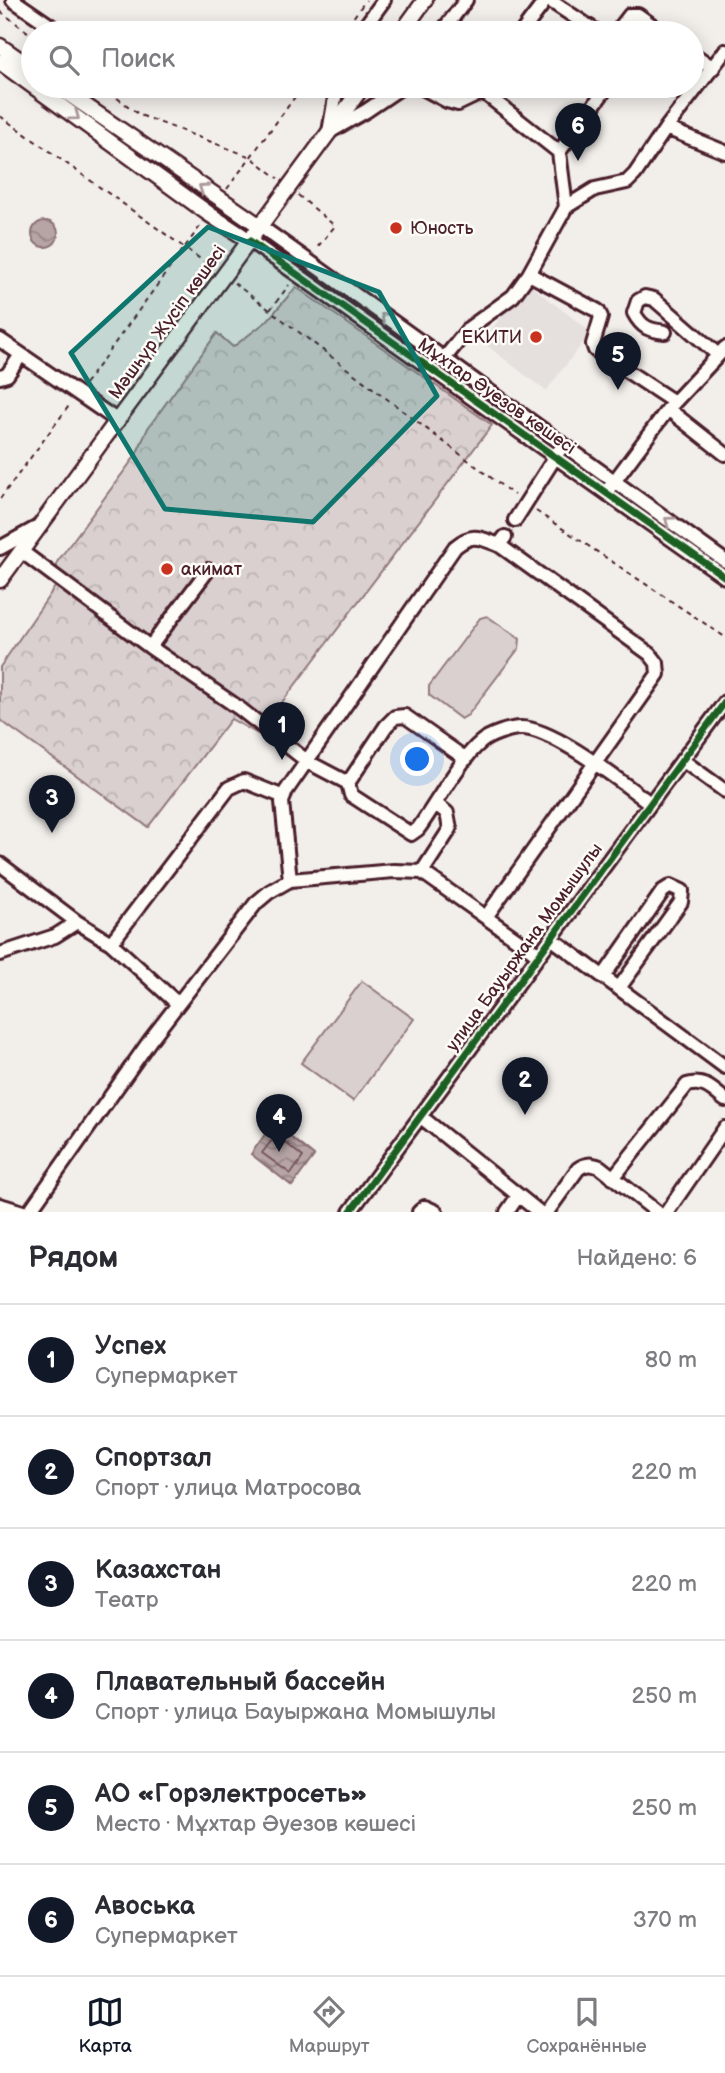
<!DOCTYPE html>
<html lang="ru">
<meta charset="utf-8">
<style>
body{margin:0;font-family:"Balsamiq Sans",sans-serif;background:#f7f7f7;color:#2b2b33}
.you{position:absolute;left:418px;top:760px;width:24px;height:24px;margin:-18px;border:5px solid #fff;border-radius:50%;background:#1a73e8;box-shadow:0 0 0 10px #1a73e833}
.badge{display:grid;place-items:center;width:46px;height:46px;border-radius:50%;background:#111827;color:#fff;font-size:23px;font-weight:700}
.pin{position:absolute;translate:-50% -58px;filter:drop-shadow(0 2px 4px #0008)}
.pin::after{content:'';position:absolute;top:37px;width:24px;height:21px;background:inherit;clip-path:polygon(0 0,100% 0,50% 100%)}
.list{margin:0;padding:0;list-style:none}
h2{display:flex;justify-content:space-between;align-items:center;height:91px;margin:0;padding:0 28px;font-size:30px}
h2 small{font-size:23px;font-weight:400;color:#7c7c81}
.list li{display:grid;grid-template-columns:46px 1fr auto;gap:21px;align-items:center;box-sizing:border-box;height:112px;padding:0 28px;border-top:2px solid #e1e1e2}
.list b{display:block;font-size:26px;white-space:nowrap}
.list p{margin:0;font-size:23px;white-space:nowrap;color:#7c7c81}
.list em{font-size:23px;font-style:normal;color:#7c7c81}
.icon{flex:none;width:38px;height:38px;fill:none;stroke:currentColor;stroke-width:2;stroke-linecap:round;stroke-linejoin:round}
.map{position:relative;flex:none;width:725px;height:1212px;overflow:hidden}
.search{position:absolute;background:#fff;box-shadow:0 4px 18px #0003;left:21px;right:21px;top:21px;height:77px;display:flex;align-items:center;gap:18px;box-sizing:border-box;padding:0 24px;border-radius:38px;color:#7c7c81;font-size:26px}
.sheet{height:763px;background:#fff}
nav{display:flex;justify-content:space-around;align-items:center;box-sizing:border-box;height:98px;border-top:2px solid #e1e1e2;background:#fff;font-size:19px;color:#7c7c81}
nav a{display:grid;justify-items:center;gap:4px}
nav .on{color:#111827}
.map>svg:first-child{display:block}
</style>
<div class="map">
<svg width="725" height="1212" viewBox="0 0 725 1212">
<defs>
<pattern id="forest-crowns" width="20" height="18" patternUnits="userSpaceOnUse" patternTransform="scale(1.75)"><rect width="20" height="18" fill="#d9d0cf"/><path d="M2 6a3 3 0 1 1 6 0M12 15a3 3 0 1 1 6 0" fill="none" stroke="#bcb2b2"/></pattern>
<pattern id="water-waves" width="16" height="10" patternUnits="userSpaceOnUse" patternTransform="scale(1.75)"><rect width="16" height="10" fill="#b7a5a6"/><path d="M0 5q4-4 8 0t8 0" fill="none" stroke="#978687"/></pattern>
</defs>
<rect width="100%" height="100%" fill="#f2efeb"/>
<filter id="ink" filterUnits="userSpaceOnUse"><feTurbulence type="fractalNoise" baseFrequency=".0143" numOctaves="2"/><feDisplacementMap in="SourceGraphic" scale="14" xChannelSelector="R" yChannelSelector="G"/><feConvolveMatrix kernelMatrix="1 2 1 2 8 2 1 2 1" color-interpolation-filters="sRGB"/></filter>
<g filter="url(#ink)">
<path fill="#e5dfdd" d="M527 283 591 332 546 391 482 342Z"/>
<path fill="#d9d0cf" stroke="#92787d" stroke-width="2" d="M487 616 520 639 519 648 468 715 461 719 429 695V686L480 618Z
M362 981 414 1019 353 1101 301 1063Z"/>
<path fill="url(#forest-crowns)" stroke="#92787d" stroke-width="2" d="M296 287 492 425 258 734 231 719 148 827 0 720V667L57 584V562L136 455 148 428 217 333 233 347 267 321Z"/>
<path fill="url(#water-waves)" stroke="#8b6f75" stroke-width="2" d="M32 234a13 13 0 1 1 26 0a13 13 0 1 1-26 0Z
M273 1123 314 1156 292 1186 251 1154Z"/>
<g fill="none" stroke-linecap="round" stroke-linejoin="round">
<path stroke="#76555c" stroke-width="2" d="M276 1135 303 1157 291 1174 262 1153Z"/>
<defs>
<path id="minor" d="M13 0 61 33
M549 0 599 33
M360 33 384 0
M441 33 466 0
M521 33 546 0
M616 33 630 15H638L663 33
M692 53 713 68
M419 86 447 101 458 104 483 92 559 152 566 207
M666 128 725 51
M329 132 366 111 403 86
M329 132 337 86
M559 152 608 86
M260 226 725 561
M250 241 725 577
M529 274 598 311 601 317 593 344 595 350 674 402
M665 332C649 330 642 328 634 313L638 301 645 297 654 299 717 354
M0 340 118 421
M443 360 469 328 513 296 529 274 566 207 595 189 627 182 635 174 666 128 725 152
M0 377 7 375 21 355
M668 409 725 454
M610 487 668 409 725 348
M515 520 559 451
M0 548 38 527
M21 551 150 647 239 708 308 762 348 783 351 795 411 834 418 829C435 806 460 759 481 742 489 735 510 728 521 728 554 728 622 783 650 803
M150 647 208 570
M682 760 725 791
M348 783 386 726 395 717 405 716 466 759
M0 864 77 922 111 943 178 1004
M422 872 450 829 447 813 436 804
M290 880 282 802 286 791 455 547C473 532 480 538 499 545
M486 917 658 674 657 663 650 654 499 545 505 537
M551 938 725 1067
M111 943 229 788 244 781 284 797
M0 954 55 936 77 922
M603 977 663 891 671 886 682 891 681 902 619 988
M420 1116 539 1212
M613 1178 687 1085C704 1080 712 1089 725 1100
M0 1205 23 1212
M29 1212 151 1039 256 903 269 892 290 880 394 871 422 872 539 955
M350 1212 725 702
M419 1212 425 1207 436 1212
M507 1212 518 1196
M547 1212 578 1169C586 1163 591 1164 600 1167L657 1212
M667 1212 725 1128"/>
<path id="major" d="M401 33 425 0
M0 46 33 69
M0 62 209 214 250 241
M57 86 260 226
M0 580 363 86"/>
</defs>
<use href="#minor" stroke="#4a1f2b" stroke-width="18"/>
<use href="#major" stroke="#4a1f2b" stroke-width="19"/>
<path stroke="#4a1f2b" stroke-width="2" stroke-dasharray="5 5" stroke-linecap="butt" d="M0 11 33 36
M342 33 366 0
M101 86 140 115 251 157 278 178
M0 116 213 268
M227 189 303 86
M298 195 335 226 315 250
M234 283 514 495
M270 310 289 285
M85 384 201 225
M0 499 71 403
M536 511 725 637"/>
<use href="#minor" stroke="#fdfcf7" stroke-width="12"/>
<use href="#major" stroke="#fdfcf7" stroke-width="14"/>
<defs>
<path id="cycleway" d="M250 241 725 577
M350 1212 725 702"/>
</defs>
<use href="#cycleway" stroke="#fdfcf7" stroke-width="11"/>
<use href="#cycleway" stroke="#1b5e20" stroke-width="7"/>
</g>
<defs><path id="oneway-chevron" d="M-2-3.5L2.5 0L-2 3.5" fill="none" stroke-width="1.6" stroke-linecap="round" stroke-linejoin="round" transform="scale(1.75)"/></defs>
<g stroke="#ac999b">
<use href="#oneway-chevron" transform="translate(75 116) rotate(36)"/>
<use href="#oneway-chevron" transform="translate(203 188) rotate(-145)"/>
<use href="#oneway-chevron" transform="translate(385 317) rotate(-143)"/>
<use href="#oneway-chevron" transform="translate(669 521) rotate(-144)"/>
</g>
</g>
<path fill="#0f766e" fill-opacity="0.2" stroke="#0f766e" stroke-width="5" stroke-linejoin="round" d="M208 227 379 292 437 396 313 522 165 509 71 353Z"/>
<g fill="#c8321e" stroke="#fdfcf7" stroke-width="2.5">
<circle cx="396" cy="228" r="7"/>
<circle cx="536" cy="337" r="7"/>
<circle cx="167" cy="569" r="7"/>
</g>
<g text-anchor="middle" stroke-width="5" stroke-linejoin="round" paint-order="stroke">
<g font-size="18" fill="#4a1f2b" stroke="#fdfcf7" text-anchor="start">
<text x="410" y="234">Юность</text>
<text x="522" y="343" text-anchor="end">ЕКИТИ</text>
<text x="181" y="575">акимат</text>
</g>
<g font-size="18" fill="#4a1f2b" stroke="#fdfcf7">
<text transform="translate(167 322) rotate(-54)" y="6">Мәшһүр Жүсіп көшесі</text>
<text transform="translate(497 396) rotate(35)" y="6">Мұхтар Әуезов көшесі</text>
<text transform="translate(524 947) rotate(-54)" y="6">улица Бауыржана Момышулы</text>
</g>
</g>
</svg>
<div class="you"></div>
<div class="pin badge" style="left:282px;top:760px">1</div>
<div class="pin badge" style="left:525px;top:1115px">2</div>
<div class="pin badge" style="left:52px;top:833px">3</div>
<div class="pin badge" style="left:279px;top:1152px">4</div>
<div class="pin badge" style="left:618px;top:390px">5</div>
<div class="pin badge" style="left:578px;top:161px">6</div>
<div class="search"><svg class="icon" aria-label="search" viewBox="0 0 24 24"><circle cx="10" cy="10" r="6"/><path d="M15 15l6 6"/></svg>Поиск</div>
</div>
<section class="sheet">
<h2>Рядом<small>Найдено: 6</small></h2>
<ul class="list">
<li><span class="badge">1</span><div><b>Успех</b><p>Супермаркет</p></div><em>80 m</em></li>
<li><span class="badge">2</span><div><b>Спортзал</b><p>Спорт · улица Матросова</p></div><em>220 m</em></li>
<li><span class="badge">3</span><div><b>Казахстан</b><p>Театр</p></div><em>220 m</em></li>
<li><span class="badge">4</span><div><b>Плавательный бассейн</b><p>Спорт · улица Бауыржана Момышулы</p></div><em>250 m</em></li>
<li><span class="badge">5</span><div><b>АО «Горэлектросеть»</b><p>Место · Мұхтар Әуезов көшесі</p></div><em>250 m</em></li>
<li><span class="badge">6</span><div><b>Авоська</b><p>Супермаркет</p></div><em>370 m</em></li>
</ul>
</section>
<nav>
<a class="on"><svg class="icon" aria-label="map" viewBox="0 0 24 24"><path d="M3 6l6-2 6 2 6-2v14l-6 2-6-2-6 2zM9 4v14M15 6v14"/></svg>Карта</a>
<a><svg class="icon" aria-label="directions" viewBox="0 0 24 24"><path d="M12 3l9 9-9 9-9-9zM9 14v-3h6M13 9l2 2-2 2"/></svg>Маршрут</a>
<a><svg class="icon" aria-label="saved" viewBox="0 0 24 24"><path d="M7 4h10v16l-5-4-5 4z"/></svg>Сохранённые</a>
</nav>
